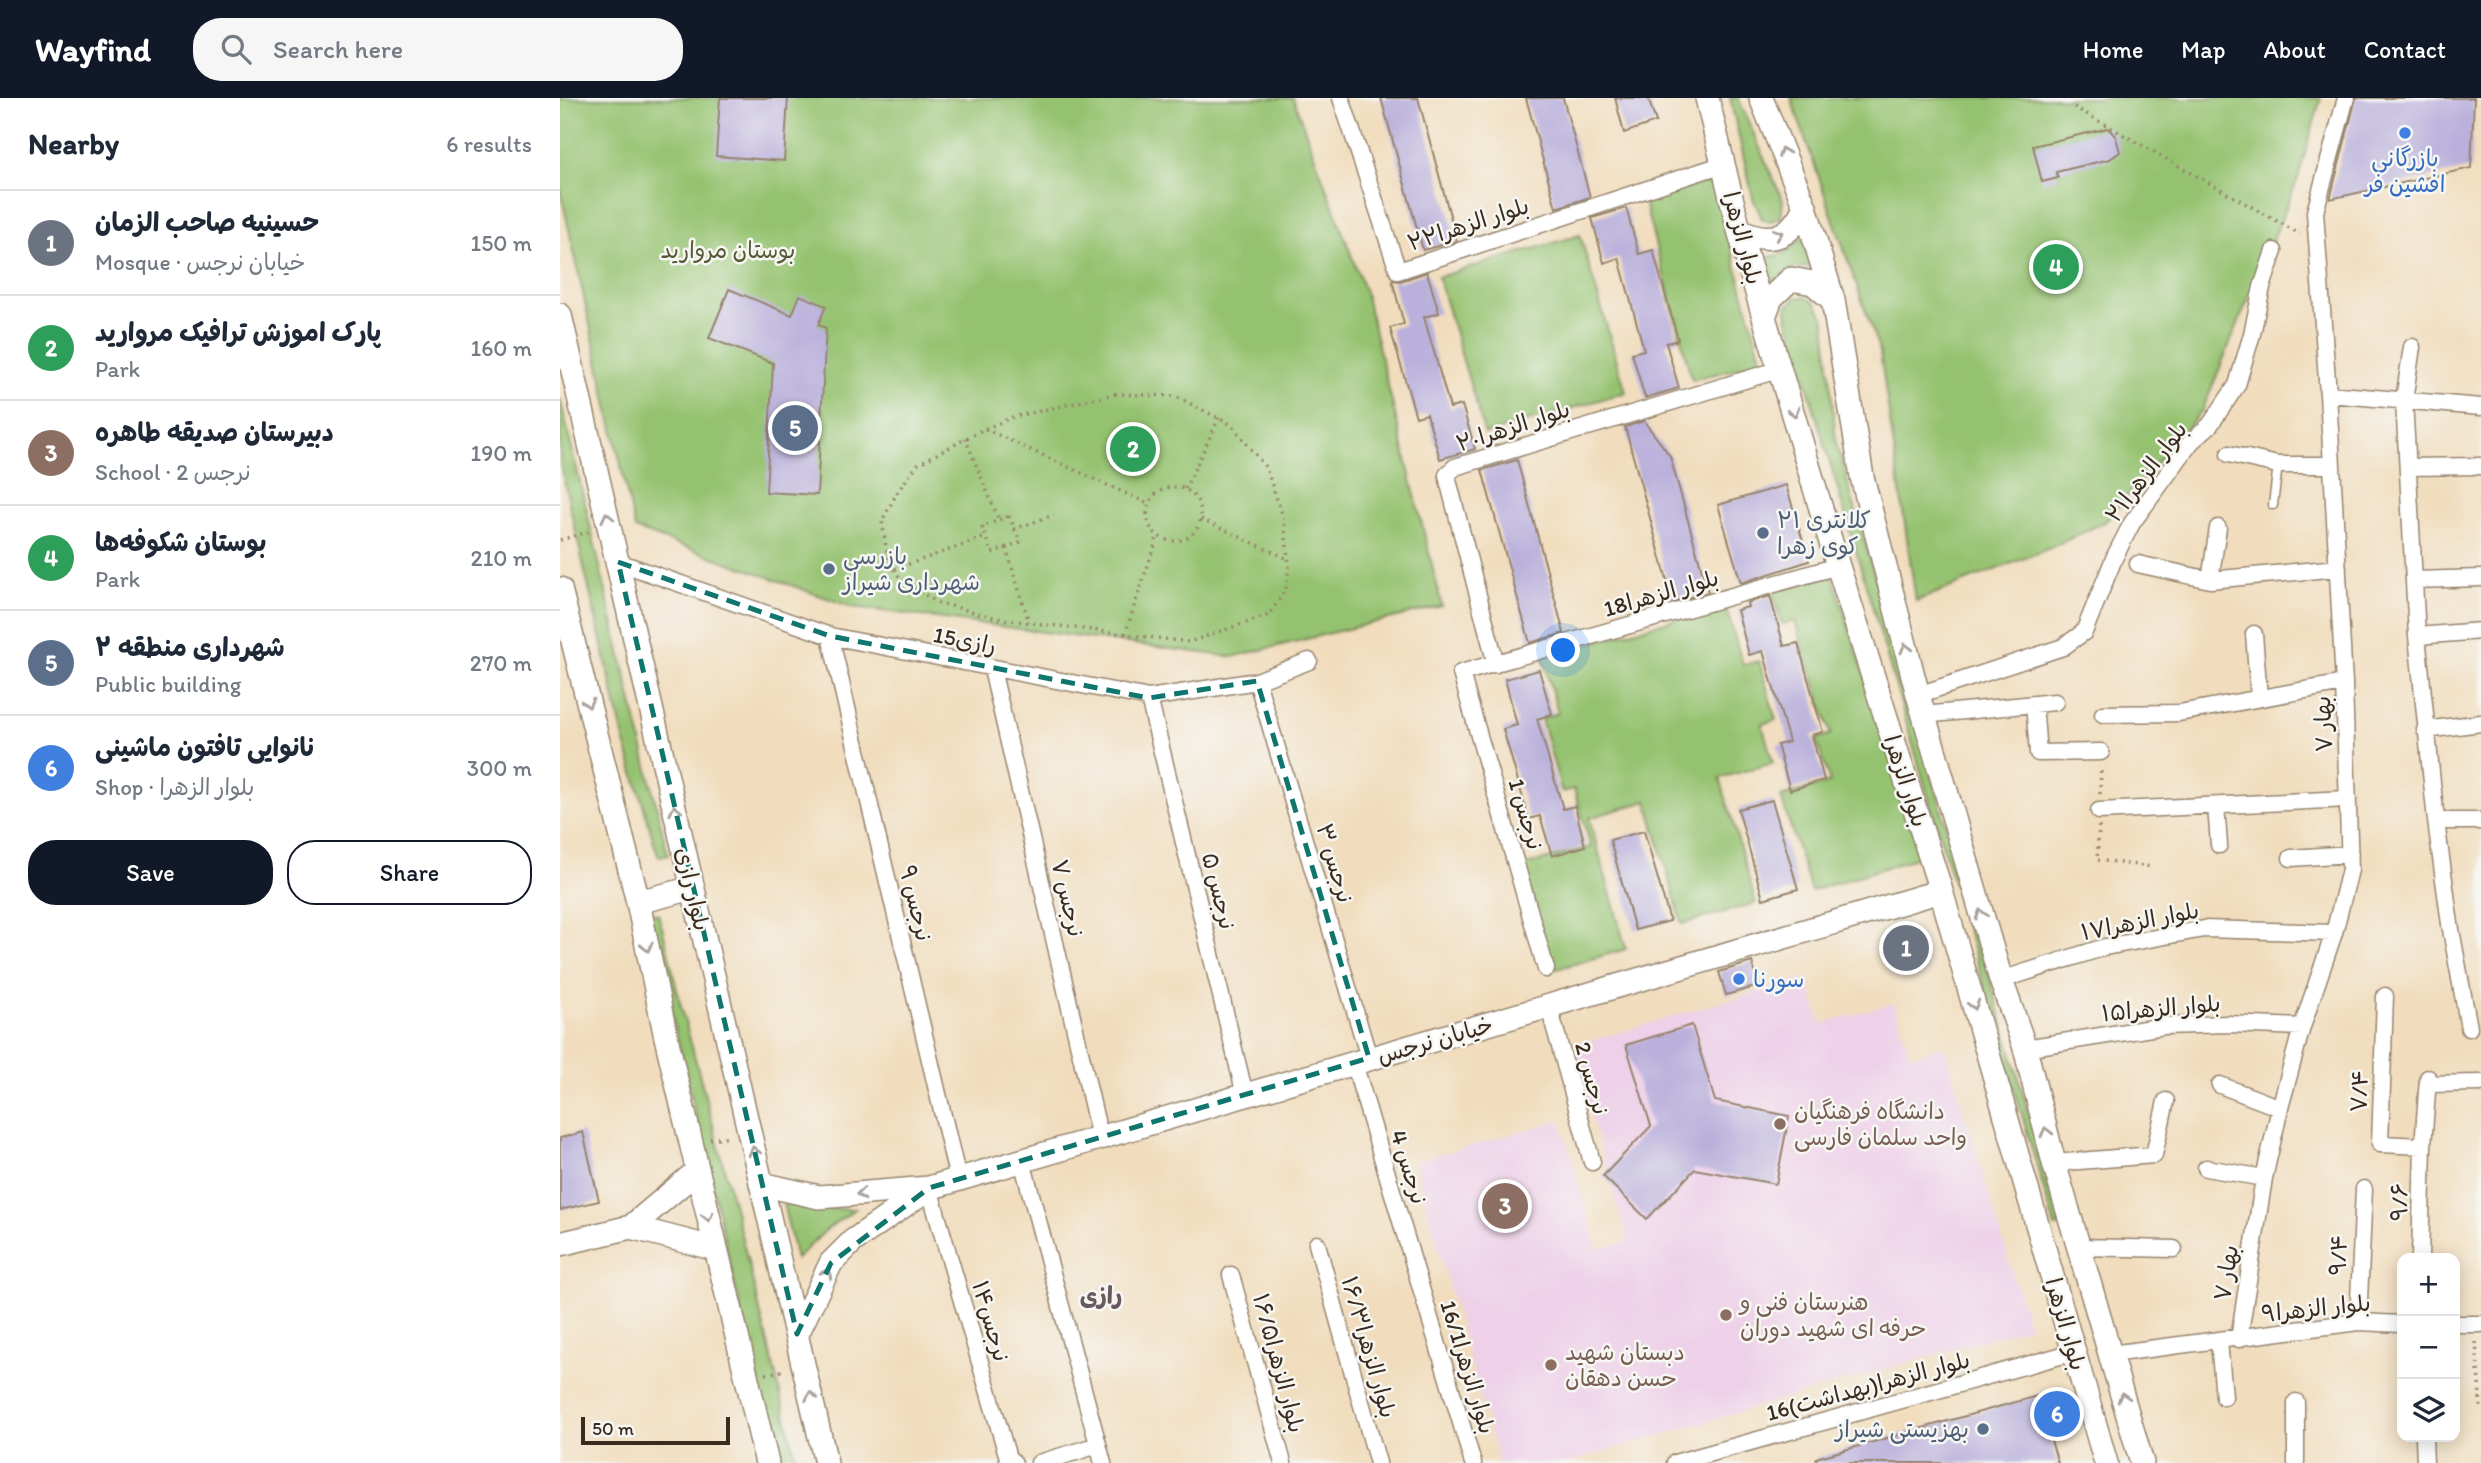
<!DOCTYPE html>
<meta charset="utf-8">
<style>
body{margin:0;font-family:Itim,"Playpen Sans Arabic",sans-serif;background:#f6f6f7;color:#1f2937}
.controls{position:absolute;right:21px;bottom:21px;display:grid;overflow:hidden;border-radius:14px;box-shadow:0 4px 18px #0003}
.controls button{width:63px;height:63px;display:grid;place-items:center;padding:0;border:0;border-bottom:2px solid #e0e1e3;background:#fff;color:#1f2937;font:35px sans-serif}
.scale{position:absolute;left:21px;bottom:18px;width:149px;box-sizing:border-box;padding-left:7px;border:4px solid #3b2a1e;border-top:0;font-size:19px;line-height:24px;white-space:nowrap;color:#3b2a1e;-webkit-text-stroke:5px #f6f6f2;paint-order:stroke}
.you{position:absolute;left:1004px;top:553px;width:24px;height:24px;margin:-18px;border:5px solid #fff;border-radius:50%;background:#1a73e8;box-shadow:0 0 0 10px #1a73e833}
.badge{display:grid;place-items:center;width:46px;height:46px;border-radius:50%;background:#111827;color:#fff;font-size:23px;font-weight:700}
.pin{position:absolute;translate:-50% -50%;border:4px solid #fff;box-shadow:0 2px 7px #0006}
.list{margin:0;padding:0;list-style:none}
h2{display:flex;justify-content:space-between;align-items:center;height:91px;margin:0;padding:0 28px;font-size:30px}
h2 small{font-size:23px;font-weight:400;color:#747a83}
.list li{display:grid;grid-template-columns:46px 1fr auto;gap:21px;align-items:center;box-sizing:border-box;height:105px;padding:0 28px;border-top:2px solid #e0e1e3}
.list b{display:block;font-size:26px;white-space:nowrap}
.list p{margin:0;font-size:23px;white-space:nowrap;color:#747a83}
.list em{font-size:23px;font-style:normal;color:#747a83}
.actions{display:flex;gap:14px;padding:21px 28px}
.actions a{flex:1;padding:16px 0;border:2px solid #111827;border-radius:28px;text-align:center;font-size:24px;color:#111827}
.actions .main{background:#111827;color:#fff}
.icon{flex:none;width:38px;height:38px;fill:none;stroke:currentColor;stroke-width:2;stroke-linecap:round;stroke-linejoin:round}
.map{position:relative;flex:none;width:1921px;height:1365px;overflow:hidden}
header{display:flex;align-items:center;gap:42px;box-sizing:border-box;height:98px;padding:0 35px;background:#111827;color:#fff}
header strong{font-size:33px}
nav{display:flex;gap:38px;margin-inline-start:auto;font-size:24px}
.search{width:490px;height:63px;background:#f6f6f7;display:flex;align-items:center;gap:18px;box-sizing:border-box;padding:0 24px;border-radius:28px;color:#747a83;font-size:26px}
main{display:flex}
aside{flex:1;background:#fff}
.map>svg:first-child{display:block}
</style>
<header>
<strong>Wayfind</strong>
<div class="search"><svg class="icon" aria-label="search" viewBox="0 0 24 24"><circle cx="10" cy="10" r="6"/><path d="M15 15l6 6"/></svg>Search here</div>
<nav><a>Home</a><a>Map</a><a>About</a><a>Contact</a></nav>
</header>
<main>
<aside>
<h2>Nearby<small>6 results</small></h2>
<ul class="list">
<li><span class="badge" style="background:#6b7280">1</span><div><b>حسینیه صاحب الزمان</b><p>Mosque · خیابان نرجس</p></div><em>150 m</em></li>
<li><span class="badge" style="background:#2e9e5b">2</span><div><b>پارک اموزش ترافیک مروارید</b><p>Park</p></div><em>160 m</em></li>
<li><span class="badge" style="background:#8d6e63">3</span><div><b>دبیرستان صدیقه طاهره</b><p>School · 2 نرجس</p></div><em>190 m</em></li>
<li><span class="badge" style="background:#2e9e5b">4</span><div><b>بوستان شکوفه‌ها</b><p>Park</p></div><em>210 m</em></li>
<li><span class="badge" style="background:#5c6f8a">5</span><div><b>شهرداری منطقه ۲</b><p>Public building</p></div><em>270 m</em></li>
<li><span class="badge" style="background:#3f7fe0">6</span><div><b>نانوایی تافتون ماشینی</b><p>Shop · بلوار الزهرا</p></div><em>300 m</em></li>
</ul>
<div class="actions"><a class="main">Save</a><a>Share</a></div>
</aside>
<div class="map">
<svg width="1921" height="1365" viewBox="0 0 1921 1365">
<rect width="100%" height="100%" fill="#f6f6f2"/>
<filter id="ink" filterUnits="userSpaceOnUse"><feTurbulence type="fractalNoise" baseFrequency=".0143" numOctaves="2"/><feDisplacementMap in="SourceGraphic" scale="14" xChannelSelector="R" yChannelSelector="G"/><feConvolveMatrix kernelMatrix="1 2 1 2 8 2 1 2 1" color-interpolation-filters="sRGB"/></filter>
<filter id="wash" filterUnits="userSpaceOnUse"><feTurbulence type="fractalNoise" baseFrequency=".00686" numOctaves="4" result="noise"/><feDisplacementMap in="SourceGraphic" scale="28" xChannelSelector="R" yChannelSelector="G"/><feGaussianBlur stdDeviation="1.57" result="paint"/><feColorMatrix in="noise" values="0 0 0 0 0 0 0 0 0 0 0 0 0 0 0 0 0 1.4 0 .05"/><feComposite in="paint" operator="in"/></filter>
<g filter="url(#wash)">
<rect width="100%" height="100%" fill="#f1ddbd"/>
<path fill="#eed0e8" d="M1247 879 1261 926 1334 905 1350 958 1384 948 1469 1229 1006 1365H939L854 1064 1000 1022 1038 1151 1068 1143 1010 949Z"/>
<path fill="#95c26f" stroke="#687646" stroke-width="2" d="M0 0H733L805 194 882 508 672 559 292 509 75 431 0 91Z
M1170 0H1178L1223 103 1221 119 1210 124 1202 121 1193 100Z
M1231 0H1761L1737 83 1642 313 1545 424 1490 450 1356 503 1320 254Z
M1153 82 1202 264 1132 282 1083 100Z
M1020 137 1066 294 925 336 878 179Z
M1246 138 1256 167 1231 171 1209 185 1200 161 1223 156Z
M1236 199H1245L1256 205 1265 223 1276 344 1501 1128 1495 1129 1228 222 1227 209Z
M0 300 108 757 98 758 64 641 0 366Z
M1272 476 1362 758 1251 793 1221 699 1270 684 1256 641 1271 636 1235 523 1222 526 1212 495Z
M1165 507 1183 567 1199 563 1216 622 1202 626 1213 665 1160 680 1196 805 1122 826 1087 703 1029 720 1066 851 993 872 963 768 1031 749 1014 691 1002 694 981 621 998 615 982 559Z
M88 815 98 816C109 850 114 885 124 920 165 1067 201 1216 237 1365H217Z
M223 1105 251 1111H295L267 1131 236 1161Z"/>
<g id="blocks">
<path fill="#bab0db" d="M160 0H228L224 63 156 58Z
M821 0H858L897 143 863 152Z
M966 0H1003L1030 99 996 110Z
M1055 0H1088L1096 24 1064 35Z
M1796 0H1914L1911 70 1770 101Z
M1548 30 1556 39 1560 54 1550 61 1496 74 1498 80 1482 84 1473 48Z
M1066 110 1079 156 1093 152 1118 242 1106 245 1119 290 1085 300 1072 255 1084 252 1059 160 1044 165 1032 120Z
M867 174 879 215 864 219 890 310 902 307 915 351 880 361 867 316 856 319 830 230 844 226 832 182 841 183Z
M169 191 232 217 240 197 266 208 258 227 266 230 257 397 206 394 213 265 149 240Z
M1084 323 1110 358 1148 494 1113 504 1065 329Z
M957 362 1004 535 970 545 922 372Z
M1226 387 1249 463 1181 485 1158 407Z
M1210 498 1224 548 1238 545 1263 634 1252 637 1264 682 1230 692 1217 647 1229 644 1203 553 1189 557 1177 512 1188 509 1187 505Z
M979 572 992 616 977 621 1003 711 1015 708 1025 748 992 758 980 718 969 721 943 631 957 627 945 581Z
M1212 702 1238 791 1203 801 1178 711Z
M1084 733 1110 823 1075 832 1050 742Z
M1192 864 1199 888 1166 897 1159 874Z
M1132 927 1155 1003 1229 1018 1216 1086 1135 1071 1087 1121 1043 1078 1091 1028 1066 947Z
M23 1034 39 1103 0 1112V1040Z
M1477 1298 1498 1365H1257L1256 1360Z"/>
</g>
</g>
<g filter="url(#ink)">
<use href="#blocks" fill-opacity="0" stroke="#96846e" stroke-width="2"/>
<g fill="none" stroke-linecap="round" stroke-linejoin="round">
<defs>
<path id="lane" d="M1713 407 1718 367"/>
<path id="street" d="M781 0 838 173 1164 66
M1852 249 1844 302 1857 538 1876 723 1890 826 1909 930
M1768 296 1921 309
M1669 356 1718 367H1772
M1848 369 1921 368
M58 464 270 538 589 600 697 583 749 563
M1578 466 1650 482 1778 470
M1650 482 1658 430
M1855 482 1921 480
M1694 536 1699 600
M270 538 398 1081
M1857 538 1921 533
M936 566 889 386 887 377 895 369 1221 271
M432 571 540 1040
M697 583 809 960
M1358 597 1503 549 1524 534 1555 458 1572 425 1631 344 1650 327 1677 287 1692 236 1702 189 1714 153
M589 600 685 997
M1474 606 1478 655 1541 654
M1543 616 1619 615 1784 585
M1364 617 1495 604
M1865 632 1921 625
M1656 708 1659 747
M1539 713 1788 701
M1876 723H1921
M1731 760 1790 756
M986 871 901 575 1278 468
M1441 882 1545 849 1644 831 1774 835
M1825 898 1820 1046 1863 1048
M989 909 1032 1064
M1465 950 1604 928 1668 926 1742 929
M794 965 913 1365
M1868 986 1921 985
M1660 987 1720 1010
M462 1063 543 1365
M1494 1065 1594 1057 1606 1003
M1646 1070 1704 1080
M369 1090 448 1360 454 1365
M757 1146 818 1365
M1519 1149 1614 1151
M1860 1160 1863 1048 1868 980
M671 1177 723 1365
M1798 1224 1804 1091
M1895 1226H1921
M1679 1241 1704 1080 1720 1010 1742 929 1774 835 1790 772 1784 585 1768 296 1755 114 1786 0
M1659 1243 1664 1299
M1550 1256 1798 1224 1842 1226
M1736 1304V1365
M1864 1339 1865 1365
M479 1365 538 1347
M1115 1365 1514 1254"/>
<path id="secondary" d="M1147 0 1179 132 1204 219 1278 468 1381 793 1546 1365
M1201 0 1245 109 1273 202 1302 379 1358 597 1441 882 1465 950 1494 1065 1582 1365
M1179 132C1211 147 1230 140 1245 109
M0 217 266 1365
M1204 219 1211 200 1231 181 1253 185 1273 202
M0 491 78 804 105 935 207 1365
M78 804 133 790
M201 1086 259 1099 369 1090 1381 793
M71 1129 156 1151
M0 1146 71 1129 137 1073
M237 1236 271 1165 293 1143 369 1090"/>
</defs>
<use href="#lane" stroke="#96846e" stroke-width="11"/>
<use href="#street" stroke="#96846e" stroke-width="19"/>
<use href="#secondary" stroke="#96846e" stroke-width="26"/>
<path stroke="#96846e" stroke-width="3.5" stroke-dasharray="2 5" stroke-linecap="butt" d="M1514 9 1740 136
M555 296 615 298 672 327 706 370 724 421 729 468 726 491 709 517 629 544 441 521 379 505 343 485 328 461 322 423 338 393 358 366 424 331 453 319Z
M425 331 589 406
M405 340 439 422
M587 416a27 27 0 1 1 54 0a27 27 0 1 1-54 0Z
M625 391 659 320
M449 418 460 444 432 455 422 429Z
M641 421 728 461
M454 431 494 417
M0 442 28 434
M446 450 469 524
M335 471 426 439
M565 536 598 437
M1540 696 1541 672
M1539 728 1537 762 1592 769
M150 1041 170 1038
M1916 1244 1921 1312
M206 1276 222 1273"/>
<use href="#lane" stroke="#fff" stroke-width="8"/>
<use href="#street" stroke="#fff" stroke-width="16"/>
<use href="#secondary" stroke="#fff" stroke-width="23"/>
</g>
<defs><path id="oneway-chevron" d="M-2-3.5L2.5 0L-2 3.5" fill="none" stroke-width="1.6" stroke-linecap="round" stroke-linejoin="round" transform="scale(1.75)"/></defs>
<g stroke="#a79f9a">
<use href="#oneway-chevron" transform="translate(1223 54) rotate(-112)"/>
<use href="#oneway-chevron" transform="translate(1218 136) rotate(-20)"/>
<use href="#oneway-chevron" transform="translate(1234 314) rotate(74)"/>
<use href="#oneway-chevron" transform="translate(47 419) rotate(-103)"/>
<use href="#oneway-chevron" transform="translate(1346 550) rotate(-104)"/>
<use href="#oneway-chevron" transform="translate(28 605) rotate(76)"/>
<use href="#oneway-chevron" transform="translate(115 712) rotate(-103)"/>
<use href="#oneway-chevron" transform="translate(1421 816) rotate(-106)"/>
<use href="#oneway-chevron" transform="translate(87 849) rotate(78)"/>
<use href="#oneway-chevron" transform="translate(1414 907) rotate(74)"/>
<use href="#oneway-chevron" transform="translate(1486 1034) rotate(-104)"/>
<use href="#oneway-chevron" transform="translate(194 1053) rotate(-103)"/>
<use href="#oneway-chevron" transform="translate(301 1096) rotate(175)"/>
<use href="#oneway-chevron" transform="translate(148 1119) rotate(77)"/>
<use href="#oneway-chevron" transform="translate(267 1175) rotate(-62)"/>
<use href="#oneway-chevron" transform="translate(251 1298) rotate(-102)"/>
<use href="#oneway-chevron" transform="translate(1563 1299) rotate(-106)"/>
</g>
</g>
<path fill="none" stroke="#0f766e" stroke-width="5" stroke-dasharray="14 9" stroke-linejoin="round" d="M58 464 270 538 589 600 697 583 809 960 369 1090 271 1165 237 1236Z"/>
<g fill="#3f7fe0" stroke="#f6f6f2" stroke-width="2.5">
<circle cx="1845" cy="35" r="7"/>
<circle cx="1179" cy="881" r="7"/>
</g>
<g fill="#5c6f8a" stroke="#f6f6f2" stroke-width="2.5">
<circle cx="1203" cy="435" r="7"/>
<circle cx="269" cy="471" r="7"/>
<circle cx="1423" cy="1331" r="7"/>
</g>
<g fill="#8d6e63" stroke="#f6f6f2" stroke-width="2.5">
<circle cx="1220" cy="1026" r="7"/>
<circle cx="1166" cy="1217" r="7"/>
<circle cx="991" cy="1267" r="7"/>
</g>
<g text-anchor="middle" stroke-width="5" stroke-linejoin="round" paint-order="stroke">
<g font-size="23" fill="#366cbe" stroke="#f6f6f2">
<text x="1845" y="68">بازرگانی<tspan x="1845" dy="26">افشین فر</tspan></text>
<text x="1193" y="889" text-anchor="start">سورنا</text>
</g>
<g font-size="23" fill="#3b2a1e" stroke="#f6f6f2">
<text transform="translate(908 126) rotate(-18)" y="8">بلوار الزهرا۲۲</text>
<text transform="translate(1183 140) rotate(75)" y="8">بلوار الزهرا</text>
<text transform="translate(953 328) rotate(-18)" y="8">بلوار الزهرا۲۰</text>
<text transform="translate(1586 374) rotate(-53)" y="8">بلوار الزهرا۲۱</text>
<text transform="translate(1101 495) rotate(-16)" y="8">18بلوار الزهرا</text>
<text transform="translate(405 542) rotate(11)" y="8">15رازی</text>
<text transform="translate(1763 626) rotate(-92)" y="8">بهار ۷</text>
<text transform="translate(1346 683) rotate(72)" y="8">بلوار الزهرا</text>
<text transform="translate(966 716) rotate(74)" y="8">1 نرجس</text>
<text transform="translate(775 765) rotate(74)" y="8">نرجس ۳</text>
<text transform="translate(133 791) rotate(77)" y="8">بلوار رازی</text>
<text transform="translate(659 793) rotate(76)" y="8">نرجس ۵</text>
<text transform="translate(508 800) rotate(77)" y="8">نرجس ۷</text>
<text transform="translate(356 805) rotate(77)" y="8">نرجس ۹</text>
<text transform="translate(1580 823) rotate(-11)" y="8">بلوار الزهرا۱۷</text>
<text transform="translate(1601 910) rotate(-5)" y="8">بلوار الزهرا۱۵</text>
<text transform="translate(875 942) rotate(-16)" y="8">خیابان نرجس</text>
<text transform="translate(1032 980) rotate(75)" y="8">2 نرجس</text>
<text transform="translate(1799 993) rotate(-88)" y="8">۷/۴</text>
<text transform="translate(849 1069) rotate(73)" y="8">4 نرجس</text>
<text transform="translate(1839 1104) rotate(-89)" y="8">۹/۶</text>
<text transform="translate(1778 1157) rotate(-87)" y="8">۹/۴</text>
<text transform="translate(1666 1175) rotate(-81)" y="8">بهار ۷</text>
<text transform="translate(1756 1210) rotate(-6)" y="8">بلوار الزهرا۹</text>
<text transform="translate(431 1223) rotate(74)" y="8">نرجس۱۴</text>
<text transform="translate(1506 1226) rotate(74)" y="8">بلوار الزهرا</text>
<text transform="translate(809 1249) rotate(74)" y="8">بلوار الزهرا۱۶/۳</text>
<text transform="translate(719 1265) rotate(75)" y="8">بلوار الزهرا۱۶/۵</text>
<text transform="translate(908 1269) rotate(73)" y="8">بلوار الزهرا16/1</text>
<text transform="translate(1308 1288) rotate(-15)" y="8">16بلوار الزهرا(بهداشت)</text>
</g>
<g font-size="23" fill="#565836" stroke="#f6f6f2">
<text x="168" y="160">بوستان مروارید</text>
</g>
<g font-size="23" fill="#4e5e75" stroke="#f6f6f2" text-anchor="start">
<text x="1217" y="430">کلانتری ۲۱<tspan x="1217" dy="26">کوی زهرا</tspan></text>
<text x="283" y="466">بازرسی<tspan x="283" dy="26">شهرداری شیراز</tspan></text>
<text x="1409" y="1339" text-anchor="end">بهزیستی شیراز</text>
</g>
<g font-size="23" fill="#785e54" stroke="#f6f6f2" text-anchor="start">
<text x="1234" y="1021">دانشگاه فرهنگیان<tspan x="1234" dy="26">واحد سلمان فارسی</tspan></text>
<text x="1180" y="1212">هنرستان فنی و<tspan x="1180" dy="26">حرفه ای شهید دوران</tspan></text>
<text x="1005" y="1262">دبستان شهید<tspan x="1005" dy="26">حسن دهقان</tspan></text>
</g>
<g font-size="24" font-weight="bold" fill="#675960" stroke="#f6f6f2">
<text x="541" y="1206">رازی</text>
</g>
</g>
</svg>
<div class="controls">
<button>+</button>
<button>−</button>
<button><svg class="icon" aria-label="layers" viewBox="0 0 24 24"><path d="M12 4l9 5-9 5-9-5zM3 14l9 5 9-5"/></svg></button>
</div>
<div class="scale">50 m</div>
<div class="you"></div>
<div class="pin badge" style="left:1346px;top:850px;background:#6b7280">1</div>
<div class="pin badge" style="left:573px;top:351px;background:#2e9e5b">2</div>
<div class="pin badge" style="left:945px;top:1108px;background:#8d6e63">3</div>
<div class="pin badge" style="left:1496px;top:169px;background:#2e9e5b">4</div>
<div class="pin badge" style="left:235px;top:330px;background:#5c6f8a">5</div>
<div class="pin badge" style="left:1497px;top:1316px;background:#3f7fe0">6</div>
</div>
</main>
